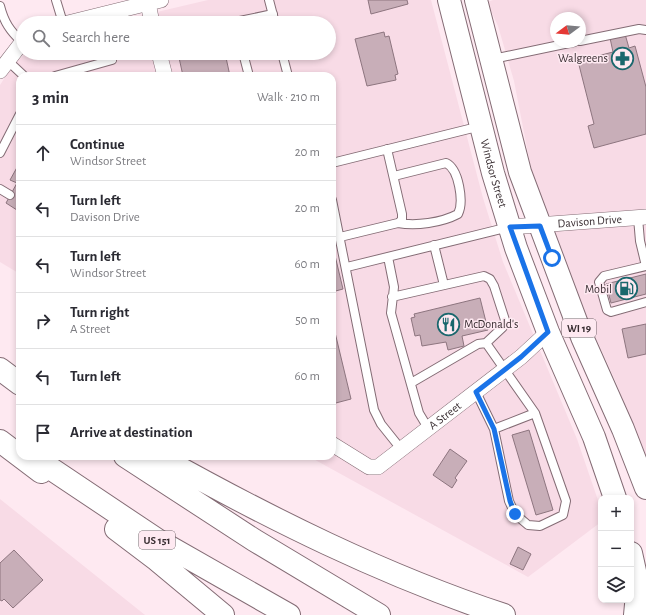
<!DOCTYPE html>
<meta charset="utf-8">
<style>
body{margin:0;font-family:"Alegreya Sans",sans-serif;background:#f7f7f7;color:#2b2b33}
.controls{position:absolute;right:12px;bottom:12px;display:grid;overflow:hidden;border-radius:8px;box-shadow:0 2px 6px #0003}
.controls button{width:36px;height:36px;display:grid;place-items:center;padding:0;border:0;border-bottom:1px solid #e1e1e2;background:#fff;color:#2b2b33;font:20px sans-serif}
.compass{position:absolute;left:550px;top:12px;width:36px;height:36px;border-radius:50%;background:#fff;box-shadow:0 2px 6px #0003;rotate:254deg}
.stop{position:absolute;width:12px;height:12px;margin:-9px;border:3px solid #1a73e8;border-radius:50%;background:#fff}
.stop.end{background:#1a73e8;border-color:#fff;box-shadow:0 1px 4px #0008}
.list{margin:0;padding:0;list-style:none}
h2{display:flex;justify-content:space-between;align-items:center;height:52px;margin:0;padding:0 16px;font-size:17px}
h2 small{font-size:13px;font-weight:400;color:#7c7c81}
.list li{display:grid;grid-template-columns:26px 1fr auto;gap:12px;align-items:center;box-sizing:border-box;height:56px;padding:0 16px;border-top:1px solid #e1e1e2}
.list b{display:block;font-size:15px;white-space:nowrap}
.list p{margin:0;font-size:13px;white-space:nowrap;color:#7c7c81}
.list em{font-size:13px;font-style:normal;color:#7c7c81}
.icon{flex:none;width:22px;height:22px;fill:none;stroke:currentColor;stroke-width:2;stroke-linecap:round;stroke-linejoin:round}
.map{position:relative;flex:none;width:646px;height:615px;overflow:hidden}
.search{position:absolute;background:#fff;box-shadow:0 2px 6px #0003;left:16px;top:16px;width:320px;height:44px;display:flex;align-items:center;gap:10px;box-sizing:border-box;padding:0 14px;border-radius:22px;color:#7c7c81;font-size:15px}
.panel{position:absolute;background:#fff;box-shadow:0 2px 6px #0003;left:16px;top:72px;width:320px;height:388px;border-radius:12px}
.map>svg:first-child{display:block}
</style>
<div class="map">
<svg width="646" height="615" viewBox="0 0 646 615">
<rect width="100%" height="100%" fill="#fee9f1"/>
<path fill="#f8dbe6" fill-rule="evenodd" d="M208 0H431L483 198 503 262 577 439 601 509V522L528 577 308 456H332V76H20V274L0 262V85L13 65 26 53H329V23H110Z
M493 0H646V465L618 387 587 318 534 184 514 81 498 26 487 2ZM556 18H580V42H556Z
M0 499 145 615H0Z"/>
<path fill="#c8aeb8" stroke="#8d757f" d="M368 0H407L408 4 371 14Z
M384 32 385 37 389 36 398 74 395 75 396 80 367 86 355 39Z
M625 34 629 48 635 46 646 87V134L594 148 588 126 594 124 578 61 613 52 610 38Z
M178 53H225L230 76H183Z
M20 162V212L6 203 17 183 10 180Z
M332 243 343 289 332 292Z
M646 274V294L611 303 606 284Z
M480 298 488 330 462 336 464 346 448 350 446 342 422 346 420 335 415 336 411 318 415 317 414 314Z
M332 320 351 399 332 404Z
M646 324V354L628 358 622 329Z
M529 430 553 510 536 515 512 435Z
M450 449 467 461 455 478 457 480 452 488 433 475Z
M518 547 531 554 523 570 510 564Z
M14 550 43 580 13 608 4 599 2 601 0 600V563Z"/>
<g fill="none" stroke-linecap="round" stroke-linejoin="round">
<defs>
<path id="service" d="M56 0 63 23
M269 0 275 23
M0 6C4 22 10 31 22 42
M230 23 273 14
M580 41 639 29 646 30
M243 53 249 76
M282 53 288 76
M493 59 574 42
M8 61 24 76
M55 76 112 60
M0 153 20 114
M332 163 481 126
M394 176 446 163C459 169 464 202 458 214 441 223 416 226 398 223
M0 189 10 195
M332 200 374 410 381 424 401 449
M638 218 640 241 646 266
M340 237 398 223 402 220V214L387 149
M434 245 444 285
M388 257 394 287 391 313 419 413 428 428
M646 266 604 276 599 282 607 310 611 312 646 302
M347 267 509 227
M392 297 484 276 490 279 494 286 505 320 503 327 486 343 478 344 411 383
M476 392 494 429 509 501 515 514 528 525 540 526 563 515 566 501 535 413 486 343
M494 429 535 413"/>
<g id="minor">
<path d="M148 3 152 23"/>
<path d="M68 23 161 0"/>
<path d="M159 53 165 76"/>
<path d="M0 71 23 41"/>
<path id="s1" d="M510 227 646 217"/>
<path id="s2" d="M332 444 369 467H378L521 357 548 332"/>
</g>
<g id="primary">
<path id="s3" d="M449 0 493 173 516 248 548 332 594 437 615 498"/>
<path d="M476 0 520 172 582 337 623 429 646 488"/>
<path d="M631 553 642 603"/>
</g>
<path id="motorway" d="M0 369 20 384
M0 441 41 472
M32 456 159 541 289 615
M125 456 254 540 379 615
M158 456C269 518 383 575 504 615
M116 529 157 560 223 615
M635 615 638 584"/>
</defs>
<use href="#service" stroke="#846c75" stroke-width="10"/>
<use href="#minor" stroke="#846c75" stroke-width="16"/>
<use href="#primary" stroke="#846c75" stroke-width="24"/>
<use href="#motorway" stroke="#846c75" stroke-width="24"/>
<use href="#service" stroke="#fff" stroke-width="8"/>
<use href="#minor" stroke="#fff" stroke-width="15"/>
<use href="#primary" stroke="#fff" stroke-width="22"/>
<use href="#motorway" stroke="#fff" stroke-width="22"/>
</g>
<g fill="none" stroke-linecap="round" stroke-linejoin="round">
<path stroke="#1a73e8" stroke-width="5" d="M515 514 510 501 494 429 476 392 521 357 548 332 510 227 540 226 552 258"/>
</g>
<defs>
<symbol id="pharmacy-ring" viewBox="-11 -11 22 22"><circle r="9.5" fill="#fee9f1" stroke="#19676d" stroke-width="1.5"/><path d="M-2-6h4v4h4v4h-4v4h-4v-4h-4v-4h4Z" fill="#19676d"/></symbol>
<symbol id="fuel-ring" viewBox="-11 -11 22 22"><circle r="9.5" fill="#fee9f1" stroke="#19676d" stroke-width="1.5"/><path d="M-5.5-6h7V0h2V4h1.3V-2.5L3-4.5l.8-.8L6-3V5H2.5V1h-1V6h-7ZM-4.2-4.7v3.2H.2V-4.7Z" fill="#19676d"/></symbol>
<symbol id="restaurant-ring" viewBox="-11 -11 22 22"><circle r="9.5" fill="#fee9f1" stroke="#19676d" stroke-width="1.5"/><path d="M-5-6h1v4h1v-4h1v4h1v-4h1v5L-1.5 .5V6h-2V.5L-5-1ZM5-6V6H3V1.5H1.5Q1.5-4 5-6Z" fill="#19676d"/></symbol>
</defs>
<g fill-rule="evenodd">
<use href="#pharmacy-ring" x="610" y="46" width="25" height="25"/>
<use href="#fuel-ring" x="614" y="276" width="25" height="25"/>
<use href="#restaurant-ring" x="436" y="312" width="25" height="25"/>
</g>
<g text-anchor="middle" stroke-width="3" stroke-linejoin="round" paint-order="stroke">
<g fill="#fee9f1" stroke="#73656b" stroke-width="1">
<rect x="562" y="319" width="34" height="18" rx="3"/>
<rect x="139" y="531" width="36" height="18" rx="3"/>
</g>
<g font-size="11" font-weight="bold" fill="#382d31">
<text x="579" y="332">WI 19</text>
<text x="157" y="544">US 151</text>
</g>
<g font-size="12" fill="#382d31" stroke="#fee9f1" text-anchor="end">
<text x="608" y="62">Walgreens</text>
<text x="612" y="293">Mobil</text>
<text x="464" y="328" text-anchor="start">McDonald's</text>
</g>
<g font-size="12" fill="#382d31" stroke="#fee9f1">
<text dy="4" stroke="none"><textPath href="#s3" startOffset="179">Windsor Street</textPath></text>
<text dy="4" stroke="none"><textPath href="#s1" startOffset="80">Davison Drive</textPath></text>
<text dy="4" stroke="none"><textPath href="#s2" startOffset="137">A Street</textPath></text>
</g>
</g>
</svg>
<div class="controls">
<button>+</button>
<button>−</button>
<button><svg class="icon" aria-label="layers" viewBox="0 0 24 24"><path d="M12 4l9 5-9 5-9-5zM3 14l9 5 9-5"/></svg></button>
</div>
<svg class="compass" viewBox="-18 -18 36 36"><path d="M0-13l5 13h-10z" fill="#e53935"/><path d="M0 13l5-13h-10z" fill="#7c7c81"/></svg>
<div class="stop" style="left:552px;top:258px"></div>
<div class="stop end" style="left:515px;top:514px"></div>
<div class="search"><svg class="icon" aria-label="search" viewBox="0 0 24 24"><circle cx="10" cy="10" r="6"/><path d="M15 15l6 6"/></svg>Search here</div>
<section class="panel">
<h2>3 min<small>Walk · 210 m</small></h2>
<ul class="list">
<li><svg class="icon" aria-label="ahead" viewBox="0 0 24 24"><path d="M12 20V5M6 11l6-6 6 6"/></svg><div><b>Continue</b><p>Windsor Street</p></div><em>20 m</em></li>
<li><svg class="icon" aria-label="left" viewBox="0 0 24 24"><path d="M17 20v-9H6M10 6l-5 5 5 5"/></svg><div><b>Turn left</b><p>Davison Drive</p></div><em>20 m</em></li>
<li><svg class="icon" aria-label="left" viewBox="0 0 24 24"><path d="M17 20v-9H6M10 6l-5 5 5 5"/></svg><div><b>Turn left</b><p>Windsor Street</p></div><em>60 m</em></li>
<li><svg class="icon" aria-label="right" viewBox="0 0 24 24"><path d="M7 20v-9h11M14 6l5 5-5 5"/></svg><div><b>Turn right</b><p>A Street</p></div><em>50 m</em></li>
<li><svg class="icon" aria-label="left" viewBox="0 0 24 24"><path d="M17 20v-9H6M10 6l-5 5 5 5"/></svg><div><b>Turn left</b></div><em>60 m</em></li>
<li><svg class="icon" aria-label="arrive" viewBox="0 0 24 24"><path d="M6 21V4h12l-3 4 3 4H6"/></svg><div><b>Arrive at destination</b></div></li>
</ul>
</section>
</div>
